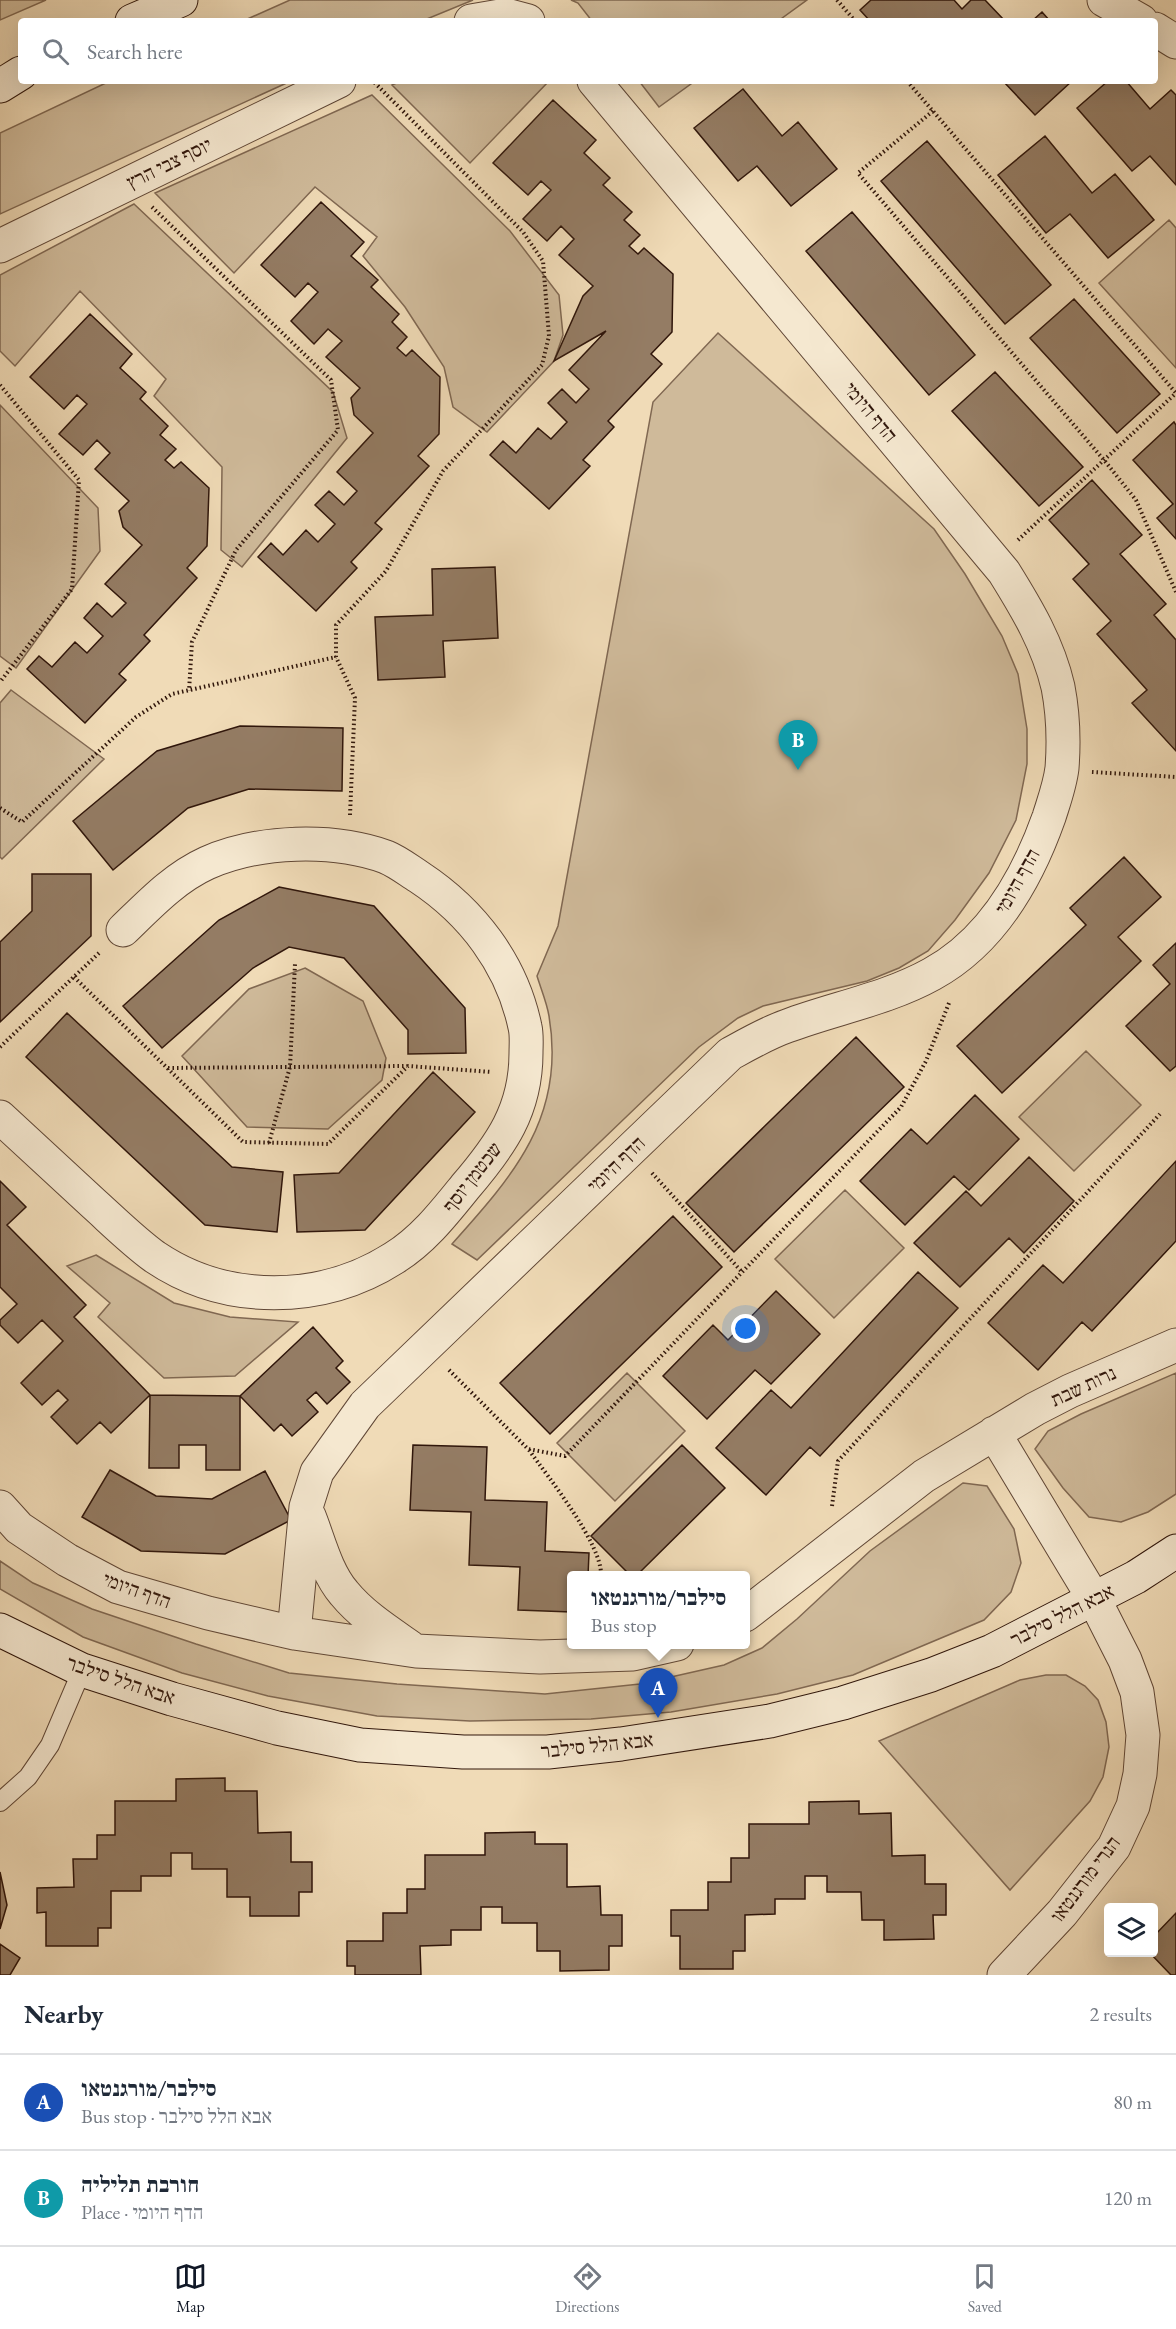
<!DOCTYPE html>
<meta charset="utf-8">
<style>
body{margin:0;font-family:"EB Garamond","Frank Ruhl Libre",serif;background:#f2f2f3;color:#1f2937}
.controls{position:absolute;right:18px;bottom:18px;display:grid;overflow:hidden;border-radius:6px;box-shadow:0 6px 24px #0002}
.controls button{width:54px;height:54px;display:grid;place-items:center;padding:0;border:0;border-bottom:2px solid #e0e1e3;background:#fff;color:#1f2937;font:30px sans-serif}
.you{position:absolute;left:746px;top:1329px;width:21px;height:21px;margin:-15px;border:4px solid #fff;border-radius:50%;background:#1a73e8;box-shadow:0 0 0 9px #1a73e833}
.badge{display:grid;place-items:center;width:39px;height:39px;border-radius:50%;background:#111827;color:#fff;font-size:20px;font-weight:700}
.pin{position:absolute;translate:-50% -50px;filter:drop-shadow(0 2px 3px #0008)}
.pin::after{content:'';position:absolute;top:32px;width:21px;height:18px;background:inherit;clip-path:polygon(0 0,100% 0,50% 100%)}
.popup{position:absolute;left:567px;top:1571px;width:183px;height:78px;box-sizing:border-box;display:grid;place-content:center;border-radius:6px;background:#fff;filter:drop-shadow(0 2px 4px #0005);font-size:20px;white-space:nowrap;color:#747a83}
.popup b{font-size:22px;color:#1f2937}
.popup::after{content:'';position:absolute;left:50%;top:100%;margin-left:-12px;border:12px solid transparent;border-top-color:#fff}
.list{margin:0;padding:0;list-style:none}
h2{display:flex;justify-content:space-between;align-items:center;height:78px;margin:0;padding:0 24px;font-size:26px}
h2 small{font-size:20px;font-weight:400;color:#747a83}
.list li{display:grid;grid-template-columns:39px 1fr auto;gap:18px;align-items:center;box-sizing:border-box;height:96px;padding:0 24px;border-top:2px solid #e0e1e3}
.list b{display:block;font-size:22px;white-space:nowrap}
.list p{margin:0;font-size:20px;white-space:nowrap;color:#747a83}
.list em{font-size:20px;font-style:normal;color:#747a83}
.icon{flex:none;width:33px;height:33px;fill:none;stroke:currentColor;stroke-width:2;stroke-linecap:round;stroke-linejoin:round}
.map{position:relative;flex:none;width:1176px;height:1975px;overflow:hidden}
.search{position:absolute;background:#fff;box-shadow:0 6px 24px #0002;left:18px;right:18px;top:18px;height:66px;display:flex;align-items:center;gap:15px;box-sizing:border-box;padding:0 21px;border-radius:6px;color:#747a83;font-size:22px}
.sheet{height:270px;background:#fff}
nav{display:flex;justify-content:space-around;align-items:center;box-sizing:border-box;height:84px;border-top:2px solid #e0e1e3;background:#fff;font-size:16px;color:#747a83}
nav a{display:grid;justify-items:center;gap:3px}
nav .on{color:#111827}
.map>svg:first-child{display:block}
</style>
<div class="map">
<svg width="1176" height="1975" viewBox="0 0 1176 1975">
<rect width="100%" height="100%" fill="#f0dbb7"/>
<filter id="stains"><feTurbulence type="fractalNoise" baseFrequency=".00333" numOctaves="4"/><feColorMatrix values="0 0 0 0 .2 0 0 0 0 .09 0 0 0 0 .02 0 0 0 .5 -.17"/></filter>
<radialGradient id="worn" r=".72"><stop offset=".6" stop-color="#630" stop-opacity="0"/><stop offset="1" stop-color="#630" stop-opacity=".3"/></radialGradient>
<path fill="#cfba9a" stroke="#806852" stroke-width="1.5" d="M0 0H46L0 20Z
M290 0H473L422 21H243Z
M571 0H807L778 21H592L578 3Z
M110 81H291L0 214V133Z
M401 81H549L470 163 392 85Z
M639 81H695L659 107Z
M372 95 510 231 559 295 563 335 554 361 487 432 453 407 444 367 405 307 363 256 377 237 315 187 234 273 155 193Z
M134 204 333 392 347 438 242 567 221 550 222 467 154 396 166 379 80 291 15 366 0 351V275Z
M1169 220 1176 228V368L1099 283Z
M718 333 934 529 965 574 1002 636 1018 674 1027 729V764L1016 820 989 873 955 920 928 951 899 968 867 981 763 1006 738 1018 699 1047 477 1260 452 1244C514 1175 566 1116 549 1016 547 1003 541 989 537 976L558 926 653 402Z
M0 405 98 508 100 551 16 668 0 656Z
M11 690 104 759 2 859 0 857V703Z
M305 968 363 1001 386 1058 382 1080 328 1129 247 1127 182 1056 249 989Z
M1086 1051 1141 1105 1074 1171 1019 1117Z
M845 1190 904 1248 834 1318 775 1259Z
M96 1255 174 1303 230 1317 298 1322 235 1376 164 1378 98 1317 110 1303 67 1266Z
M627 1373 685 1431 615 1501 557 1443Z
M1176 1373V1494L1148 1512 1121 1522 1089 1517 1063 1488 1035 1449 1048 1431 1081 1414Z
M963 1483 987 1486 1014 1529 1021 1563 1011 1592 984 1620 853 1675 777 1694 671 1712 591 1719 470 1721 377 1716 268 1696 182 1673 83 1637 0 1589V1561L33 1583 92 1609 196 1644 289 1673 397 1684 545 1694 640 1684 724 1665 762 1648 797 1619 870 1551Z
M1046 1675H1066L1085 1686 1098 1700 1106 1722 1109 1747 1103 1777 1090 1801 1010 1890 879 1741 1020 1680Z"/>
<path fill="#947c64" stroke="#30160b" stroke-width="1.5" d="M871 0H954L962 9 971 0H985L1005 21H870L860 10Z
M1042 12 1050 21H1032Z
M1003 81H1072L1035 115Z
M1108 81H1126L1150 109 1171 90 1176 95V185L1150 156 1132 171 1077 108Z
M743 89 782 136 798 122 837 169 791 206 757 166 738 181 694 128Z
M553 100 596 140 584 153 610 178 603 185 632 212 624 220 640 235 629 246 638 254 644 248 673 274 672 332 651 354 662 364 608 421 614 427 583 460 590 466 549 509 490 455 503 441 516 453 538 428 551 439 567 422 548 403 562 389 576 403 589 389 569 370 606 331 554 361 583 296 593 286 559 255 574 239 561 226 547 241 523 219 551 190 541 181 528 195 493 163Z
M1045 136 1092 193 1115 174 1154 220 1108 258 1070 214 1046 233 998 175Z
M927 141 1051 285 1005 324 881 181Z
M321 202 364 242 351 256 378 280 371 287 399 314 392 322 407 337 397 348 406 356 412 350 440 377 439 434 418 456 429 466 375 523 382 529 351 562 357 568 316 611 258 557 271 543 283 555 306 530 318 542 335 524 315 505 329 491 344 505 357 491 337 472 373 433 354 415 351 398 360 388 326 357 342 341 328 329 314 344 291 321 318 292 308 283 295 297 261 265Z
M852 212 975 355 929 395 806 251Z
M1074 299 1160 394 1117 433 1030 338Z
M90 314 132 354 120 368 146 392 140 399 168 426 160 435 176 449 165 460 174 468 181 462 209 488 207 546 187 568 197 578 144 635 150 641 119 674 126 680 85 723 27 669 39 656 52 667 75 642 87 653 103 636 84 618 97 603 112 617 126 603 105 584 142 545 123 527 119 511 129 501 95 469 110 453 97 440 83 455 59 434 87 404 77 395 64 409 30 377Z
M995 372 1083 467 1039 506 952 411Z
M1174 422 1176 425V539L1157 518 1173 504 1133 460Z
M1092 480 1142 535 1120 554 1166 604 1154 615 1176 640V751L1132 703 1147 690 1097 634 1111 621 1073 579 1089 564 1049 520Z
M495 567 498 638 443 641 445 677 378 680 375 617 433 615 432 569Z
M240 726 343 728 342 791 249 789 188 808 113 870 73 821 157 751Z
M1124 857 1161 897 1118 937 1141 961 1002 1093 957 1046 1086 925 1070 908Z
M32 874H91V936L0 1022V942L32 911Z
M279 887 374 906 465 1008 466 1053 408 1054V1030L344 958 289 947 253 968 162 1048 123 1006 219 920Z
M1176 943V1066L1170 1071 1126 1026 1170 984 1153 965Z
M67 1013 232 1167 283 1172 277 1232 205 1225 26 1057Z
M856 1037 904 1087 734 1252 686 1203Z
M433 1072 475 1112 365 1230 297 1232 294 1175 339 1173Z
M975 1095 1019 1139 969 1190 954 1176 905 1225 860 1181 911 1129 927 1144Z
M1029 1157 1074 1201 1024 1253 1009 1238 960 1287 914 1243 966 1191 981 1206Z
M1176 1161V1241L1092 1331 1082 1322 1038 1370 988 1323 1043 1265 1063 1283Z
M0 1181 26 1207 7 1225 86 1305 74 1317 150 1395 111 1433 100 1422 77 1444 51 1417 68 1400 58 1390 42 1405 21 1383 63 1341 42 1320 18 1343 0 1325V1320L17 1304 0 1287Z
M673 1216 722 1267 550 1434 500 1383Z
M918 1272 958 1308 820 1456 810 1447 766 1495 716 1448 771 1390 791 1408Z
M776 1291 820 1334 771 1384 755 1370 707 1419 663 1376 713 1325 728 1340Z
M313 1327 343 1361 336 1368 350 1382 327 1404 316 1392 307 1400 318 1412 292 1436 281 1424 274 1431 240 1396Z
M150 1395 240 1396V1470H206V1445H179V1468H149Z
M413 1445 487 1447 485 1500 547 1502 545 1551 589 1553 588 1576H571V1612L518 1610 520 1567 469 1565 471 1512 410 1510Z
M682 1445 725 1488 636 1576H631L591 1536Z
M110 1470 156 1496 212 1499 265 1471 291 1520 225 1554 141 1551 82 1517Z
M225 1778V1791H257L258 1833 291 1832V1862H312V1892H299V1916H250V1897H227V1869H192V1853H171V1876H141V1891H111V1928H98V1946H46V1912L37 1913V1888L74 1887 73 1859H97V1835H115V1801H176V1779Z
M859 1801V1814L891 1813 892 1856 925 1855V1884H946V1915H933L934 1939 884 1940V1920H862L861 1892H827V1876H805V1899H775V1914L745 1915V1951H733V1969H680V1936H671V1910H708V1882H731V1858H749V1824H809V1802Z
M535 1832V1844H567V1887L600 1886 601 1915H622V1946H609V1970L560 1971V1951H537V1923H502V1907H481V1930H451V1945L420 1946 421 1975H355V1966H347V1941H383V1913H407V1889H425V1855H485V1833Z
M0 1872 7 1905 0 1929Z
M1176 1913V1975H1171L1149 1952H1154V1936Z
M0 1944 20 1958 10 1975H0Z"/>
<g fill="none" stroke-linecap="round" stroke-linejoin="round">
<defs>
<path id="lane" d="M0 1802 28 1777 50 1745 82 1670"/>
<path id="street" d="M1104 0 1141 21
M471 21 506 15 528 21
M1155 29 1176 42
M0 246 339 81
M0 1117C31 1146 62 1174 93 1203 113 1221 133 1241 155 1257 226 1305 322 1304 394 1258 423 1240 444 1213 465 1187 501 1145 526 1110 526 1053 526 1045 527 1035 525 1027 512 964 472 912 419 877 408 870 398 862 386 857 333 838 259 840 207 863 174 878 149 905 123 930
M994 1433 1094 1599 1125 1660 1137 1692 1143 1735 1140 1774 1133 1806 1114 1847 1062 1913 1004 1975
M0 1507 19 1528 67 1560 118 1587 208 1613 294 1633 416 1651 540 1657 633 1654 677 1644
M309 1516C319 1541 326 1572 344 1593 362 1615 387 1631 410 1647
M745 1615 924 1476 1035 1409 1070 1391 1176 1345
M294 1633 306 1507 317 1472 365 1405 730 1054C748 1044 767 1033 787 1026 835 1008 887 999 932 974 992 941 1027 879 1049 817 1054 801 1060 785 1062 768 1064 742 1063 713 1058 687 1048 644 1027 609 1004 572L594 81"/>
<path id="secondary" d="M132 21 181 0
M0 86 21 73
M0 1630 82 1670 172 1699 277 1728 360 1745 463 1752H548L621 1744 770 1721 843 1703 931 1675 992 1651 1136 1577 1176 1551"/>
</defs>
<use href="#lane" stroke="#604736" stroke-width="20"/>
<use href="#street" stroke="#604736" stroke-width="35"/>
<use href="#secondary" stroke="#30160b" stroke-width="35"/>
<path stroke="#30160b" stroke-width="4" stroke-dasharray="1.5 3" stroke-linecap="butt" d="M837 0 855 21
M907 81 1176 393
M933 111 858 173 1104 460 1136 500 1176 592
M152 207 331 380 338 430 236 550 192 642 189 691
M0 385 79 480 72 589 0 682
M1018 540 1176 393
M1092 772 1176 777
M0 808 22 822 136 717 172 694 336 657
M350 815 355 698 336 657V625L386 571 443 471 542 365 549 336 543 261 523 232 373 81
M74 977 243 1142 328 1144 408 1066 492 1072
M0 1047 99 953
M168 1068 407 1066
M269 1143 290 1067 295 964
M652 1173 742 1272
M449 1370 528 1449 565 1456 901 1107 926 1061 949 1003
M529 1450C548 1477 603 1545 601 1576
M832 1506 838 1461 1160 1114"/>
<use href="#lane" stroke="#f5e8d0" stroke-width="18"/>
<use href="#street" stroke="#f5e8d0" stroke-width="33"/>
<use href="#secondary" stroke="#f5e8d0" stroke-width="33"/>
</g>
<g text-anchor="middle" stroke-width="4.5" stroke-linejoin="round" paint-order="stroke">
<g font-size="20" fill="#30160b" stroke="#f5e8d0">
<text transform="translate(169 163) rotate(-26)" y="7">יוסף צבי הרץ</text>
<text transform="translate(871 412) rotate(50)" y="7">הדף היומי</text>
<text transform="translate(1017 881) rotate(-61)" y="7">הדף היומי</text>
<text transform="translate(616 1164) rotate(-44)" y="7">הדף היומי</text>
<text transform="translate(472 1177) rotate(-52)" y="7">שכטמן יוסף</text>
<text transform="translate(1083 1386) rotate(-25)" y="7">נרות שבת</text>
<text transform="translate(137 1590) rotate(20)" y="7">הדף היומי</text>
<text transform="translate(1062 1615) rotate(-27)" y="7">אבא הלל סילבר</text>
<text transform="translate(121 1680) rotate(19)" y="7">אבא הלל סילבר</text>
<text transform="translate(597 1745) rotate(-6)" y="7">אבא הלל סילבר</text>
<text transform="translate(1085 1879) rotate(-53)" y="7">הנרי מורגנטאו</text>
</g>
</g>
<rect width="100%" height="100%" filter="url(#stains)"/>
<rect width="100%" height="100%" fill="url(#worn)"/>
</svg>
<div class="controls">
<button><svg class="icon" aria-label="layers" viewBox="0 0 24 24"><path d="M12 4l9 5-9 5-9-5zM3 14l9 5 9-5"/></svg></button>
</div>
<div class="you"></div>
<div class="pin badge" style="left:658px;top:1718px;background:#1a4fb4">A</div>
<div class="popup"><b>סילבר/מורגנטאו</b>Bus stop</div>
<div class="pin badge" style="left:798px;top:770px;background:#0f9aa8">B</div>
<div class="search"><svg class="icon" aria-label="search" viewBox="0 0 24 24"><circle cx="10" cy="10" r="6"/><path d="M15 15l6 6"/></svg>Search here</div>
</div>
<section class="sheet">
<h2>Nearby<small>2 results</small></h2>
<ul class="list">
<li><span class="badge" style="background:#1a4fb4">A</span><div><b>סילבר/מורגנטאו</b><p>Bus stop · אבא הלל סילבר</p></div><em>80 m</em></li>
<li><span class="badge" style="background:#0f9aa8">B</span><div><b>חורבת תליליה</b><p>Place · הדף היומי</p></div><em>120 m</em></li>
</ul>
</section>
<nav>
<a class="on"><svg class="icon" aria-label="map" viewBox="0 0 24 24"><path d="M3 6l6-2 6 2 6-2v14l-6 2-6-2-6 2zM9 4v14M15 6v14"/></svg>Map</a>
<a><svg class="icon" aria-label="directions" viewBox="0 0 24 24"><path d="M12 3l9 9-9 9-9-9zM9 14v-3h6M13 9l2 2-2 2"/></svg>Directions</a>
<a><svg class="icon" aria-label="saved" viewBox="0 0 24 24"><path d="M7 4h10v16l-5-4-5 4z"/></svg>Saved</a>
</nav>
